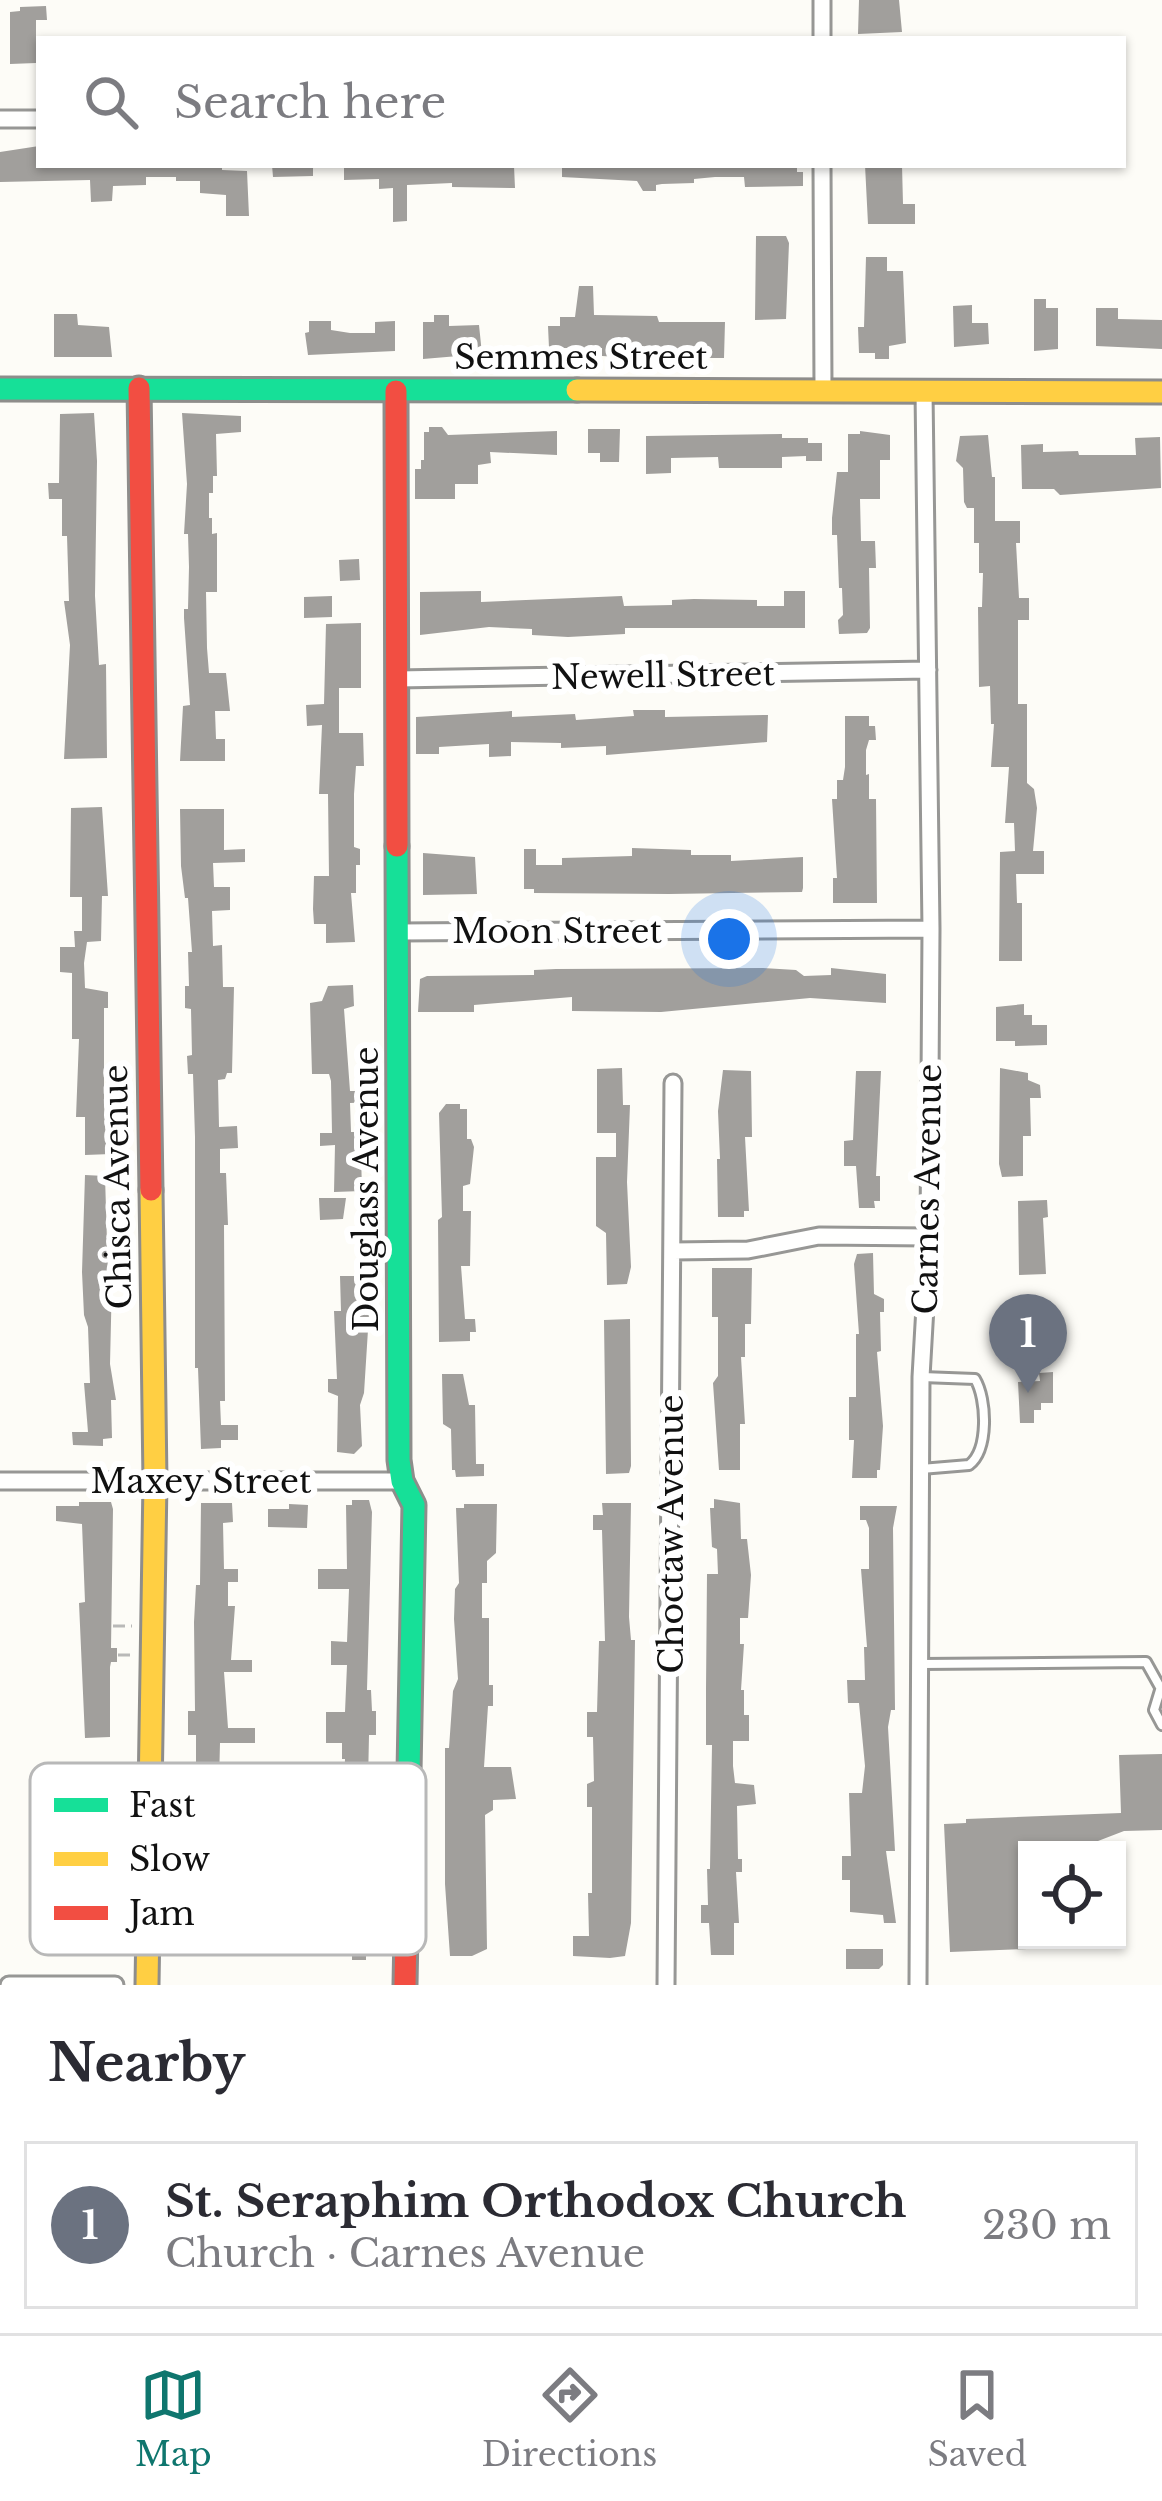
<!DOCTYPE html>
<meta charset="utf-8">
<style>
body{margin:0;font-family:"Libre Baskerville",serif;background:#f7f7f7;color:#2b2b33}
.controls{position:absolute;right:36px;bottom:36px;display:grid;overflow:hidden;border-radius:0px;box-shadow:0 3px 9px #0004}
.controls button{width:108px;height:108px;display:grid;place-items:center;padding:0;border:0;border-bottom:3px solid #e1e1e2;background:#fff;color:#2b2b33;font:60px sans-serif}
.you{position:absolute;left:729px;top:939px;width:42px;height:42px;margin:-30px;border:9px solid #fff;border-radius:50%;background:#1a73e8;box-shadow:0 0 0 18px #1a73e833}
.badge{display:grid;place-items:center;width:78px;height:78px;border-radius:50%;background:#0f766e;color:#fff;font-size:39px;font-weight:700}
.pin{position:absolute;translate:-50% -99px;filter:drop-shadow(0 3px 6px #0008)}
.pin::after{content:'';position:absolute;top:63px;width:42px;height:36px;background:inherit;clip-path:polygon(0 0,100% 0,50% 100%)}
.list{margin:0;padding:0;list-style:none}
h2{display:flex;justify-content:space-between;align-items:center;height:156px;margin:0;padding:0 48px;font-size:51px}
h2 small{font-size:39px;font-weight:400;color:#7c7c81}
.list li{display:grid;grid-template-columns:78px 1fr auto;gap:36px;align-items:center;box-sizing:border-box;height:168px;margin:0 24px 24px;padding:0 24px;border:3px solid #e1e1e2;border-radius:0px}
.list b{display:block;font-size:45px;white-space:nowrap}
.list p{margin:0;font-size:39px;white-space:nowrap;color:#7c7c81}
.list em{font-size:39px;font-style:normal;color:#7c7c81}
.icon{flex:none;width:66px;height:66px;fill:none;stroke:currentColor;stroke-width:2;stroke-linecap:round;stroke-linejoin:round}
.map{position:relative;flex:none;width:1162px;height:1985px;overflow:hidden}
.search{position:absolute;background:#fff;box-shadow:0 3px 9px #0004;left:36px;right:36px;top:36px;height:132px;display:flex;align-items:center;gap:30px;box-sizing:border-box;padding:0 42px;border-radius:0px;color:#7c7c81;font-size:45px}
.sheet{height:348px;background:#fff}
nav{display:flex;justify-content:space-around;align-items:center;box-sizing:border-box;height:168px;border-top:3px solid #e1e1e2;background:#fff;font-size:33px;color:#7c7c81}
nav a{display:grid;justify-items:center;gap:6px}
nav .on{color:#0f766e}
.map>svg:first-child{display:block}
</style>
<div class="map">
<svg width="1162" height="1985" viewBox="0 0 1162 1985">
<rect width="100%" height="100%" fill="#fdfcf7"/>
<path fill="#a19f9c" d="M859 0H899L902 32 858 34Z
M46 6 47 20H36V63L10 64V12L20 11V7Z
M39 146V165H222V170L247 171 249 216H226V195L200 193V181H176V177H146V185L113 186 112 201 91 202 90 180 0 182V152Z
M272 165H313V176L273 177Z
M344 165H509L514 166 515 188 452 187V183L407 185V221L393 222V188L379 189V179L344 180Z
M562 165H797V172H803V186L745 187 744 177H715L694 179V183L662 184 656 185V191H643L637 181 562 177Z
M865 165H902L903 204H915V224H868Z
M756 236H786L789 243 786 319 755 320Z
M866 257H887V271H903L906 343 889 346V359H875V353H859L858 327H864Z
M579 286H593L594 315 657 316 659 322H725L724 358H636L602 356V348H549L548 326H560V317H575Z
M1034 299H1046V308H1058V349L1034 351Z
M972 305V323H988L989 344 954 347 953 306Z
M1096 308H1118V319L1162 320V349L1096 346Z
M54 314H77L78 325 109 327 112 357H54Z
M434 315H449V326L479 325 482 354 423 359V322H434Z
M309 321H331V330L350 333H375V322L395 321V351L308 355 305 333 309 332Z
M94 413 97 461 95 596 99 665 106 664 107 758 64 759 70 645 64 601H69L67 536H62V499H49L48 483H59L60 414Z
M182 413 241 416V432L216 434 217 476H213V493H209V518H212V534L217 533V592H206L207 648 209 673H226L230 711H215L216 739H225V761H180L183 706 190 705 184 618V609H188L189 567 188 534H184L187 484Z
M429 427H442L448 435 557 431V455L490 452 491 463 478 465V484H455V499H415V469H421V460H424V432H429Z
M588 429H620L619 462H600V453H588Z
M860 431 890 435V460H880V499H860L861 541H875L876 568H869L870 628 867 633 839 634 838 620 843 615 842 588H839L837 535H832V518L837 472H848V434H860Z
M782 434V438H808V443H822V461H806V456L782 457V468H719L718 457 671 458V473L646 474V436Z
M988 435 992 477H995V521H1020V543H1016L1019 598H1029V620H1018V704H1027V783L1034 789 1037 808 1033 851H1044V874H1016L1017 903H1022V961H999L1000 852 1015 851 1014 823H1005L1009 767H991L994 724H991L990 686 979 687 978 607H982L983 573H979V543H974V508H967L964 502 963 468 956 461 960 436Z
M1160 437 1161 488 1060 495 1054 489H1022L1021 445 1043 444V452L1078 451 1079 455H1136L1135 438Z
M359 559 360 580 340 581 339 560Z
M481 591V602L622 596 624 606 672 605V600L694 599 757 600V606H784V591H805V628H625V634L568 637 532 635V629L489 627 420 635V592Z
M332 596V617L304 618V597Z
M361 623V688H339V733H363L364 766H356L354 794V847L360 849V865H356V893H351L355 942 326 943V924H314L313 909 314 876H329L328 794H319L322 725 307 726 306 705 324 704 326 624Z
M633 710H665V717L768 715 767 742 606 755V746L561 748V743L511 742V756L489 757V744L439 747V754H416V717L512 711V717L575 714 576 720 634 716Z
M845 716H869V726H875L876 740H869L866 750V775L869 774V799H876L877 903H833V878H837L832 799H837V780H843L845 767Z
M102 807 108 896H102L101 941 87 942 84 963 85 988 108 992V1008H104V1104L106 1142H110L111 1154 85 1155V1117H76L79 1039H72V973L60 972V947H75L74 931H82V897H70L71 808Z
M180 809H224V850L245 849V862L213 863 214 887H230V910L212 911 213 946 222 945 223 987H234L232 1073H227L225 1079 218 1080 219 1127 237 1126 238 1148 220 1149V1173H226L228 1225H224L225 1401H220L221 1425H238V1440H221V1448L201 1449 198 1368H195V1137L193 1074H188L187 1056 192 1055 191 1009 185 1008V986H189L188 952H192L188 898H185L181 866Z
M632 848 691 850V855H731V861L803 857V888L802 892 669 894 534 893V889H524V849H536V865H562V858L632 856Z
M423 853 475 857 477 894 423 895Z
M763 968 796 970 804 976 831 975V968L886 974V1003L810 998 661 1012 572 1011V997L474 1005V1012H418L420 979 427 976 534 975V970L556 969Z
M353 985 354 1006 344 1009 350 1091H374V1102L350 1103 351 1132H368L369 1149H363L361 1154 362 1191 334 1192 335 1145 320 1146V1133H332L331 1081 329 1074H312L310 1003 322 1001 328 986Z
M1024 1004V1015H1032V1025H1047V1045L1015 1046V1041H996V1007Z
M622 1068 623 1105H630L627 1182 631 1267 627 1284 607 1285 606 1233 596 1226V1157H616V1133H597V1069Z
M1000 1068 1028 1073V1080L1040 1085 1041 1098H1030L1031 1136H1023V1176L1002 1177 999 1164Z
M723 1070 751 1071 752 1137H745L749 1211H744V1217H718L717 1159H720L718 1111Z
M856 1071H881L876 1176H880V1201H874L875 1208H859L856 1166H844V1141L853 1140Z
M446 1104H460V1109H467V1139H471L474 1147 470 1184 463 1186V1211H471L470 1266H461L465 1319H475L476 1332H470V1341L439 1342 438 1220 442 1217 439 1113Z
M85 1175 105 1176 108 1276 112 1278 110 1364 116 1400H111L112 1438 103 1439V1446L73 1445 72 1432H88L84 1383H90L88 1327 84 1315 82 1272Z
M319 1198H346L343 1219 320 1220Z
M1047 1200 1048 1217 1043 1218 1046 1274 1019 1275 1018 1201Z
M873 1253 874 1294 884 1299V1312H880L881 1351 877 1352 883 1426 880 1470H877V1478H852L854 1440H849V1397H856V1334H859L854 1264 857 1254Z
M712 1268H752L751 1324H745V1357H741L745 1424H740V1470H719L713 1383 718 1376V1317H712Z
M340 1276H357V1284H364L365 1315 369 1314 364 1393 360 1405 362 1446 354 1454 337 1452 338 1396 328 1392V1379H337L334 1311H341Z
M630 1319 631 1466 629 1473 606 1474 604 1320Z
M1053 1372V1403H1041V1410H1034V1423H1020L1018 1382 1040 1381 1039 1373Z
M442 1374H463L469 1405H475L476 1464H484V1476L456 1477 455 1470H452L451 1429 443 1424Z
M714 1499 740 1503 741 1539H747L751 1575 748 1618H740V1644H744L741 1690H744V1715H749V1741H733V1766L735 1783 754 1785 756 1804 737 1806 738 1859H742V1872H736L739 1923H734V1955H711L709 1923H701V1905H708L707 1869H710L712 1745H706V1689L707 1574H718L717 1549 712 1547 710 1508H714Z
M352 1500H369L372 1512 367 1690H371L372 1711H376V1735H369L368 1783H374V1816H367V1860H373V1884H331V1852H327L330 1783H344L345 1759H342V1743H326V1712H345L347 1665H331V1641L347 1642 349 1589H318V1569H347L346 1505H352Z
M79 1502H111L113 1509 111 1648H117V1662H111L110 1667V1737L85 1738 79 1603 85 1602 82 1524 56 1521V1506H79Z
M201 1503H232L233 1522 223 1523 224 1569H238V1582H228V1606H235L231 1660H252V1672H224L228 1728H255V1743H220L219 1783H227V1823L230 1840H233L232 1882H225L224 1928H234V1951H190L191 1909H188L186 1871 191 1820V1762H196V1735H188V1711H195L194 1622 196 1585H200Z
M602 1503H631L629 1617 631 1640H635L631 1923 625 1956 610 1958 573 1956V1936H589L588 1893H592V1807H587V1784L594 1781 593 1737H587V1712H597L599 1641H605L602 1530H593V1515H603Z
M289 1504 308 1505 307 1528 268 1527V1509H289Z
M464 1504H497L496 1553 487 1561V1583H482V1618H489V1685H493V1706H488L484 1767H511L516 1799 493 1800V1810L485 1815 487 1949 472 1956H450L445 1884V1748H449L453 1691 458 1679 454 1619 455 1589 459 1583 456 1508H464Z
M860 1506H897L893 1528 895 1710H891L888 1727 895 1851H886L896 1923H884L883 1915 850 1912V1880H842V1856H851L849 1793H862L865 1766 859 1703H848L847 1680H865L864 1647H867L861 1569H869V1528L866 1520H860Z
M1162 1754V1830L1124 1831 1098 1841 1099 1850H1027V1949L950 1952 944 1824 966 1823V1819L1121 1813 1119 1755Z
M311 1894H336L337 1927H366V1960H352V1953H325V1920H313V1914H309Z
M846 1949H883V1965L879 1969H846Z"/>
<g fill="none" stroke-linecap="round" stroke-linejoin="round">
<defs>
<path id="lane" d="M921 1469 969 1465C989 1450 987 1399 975 1379L922 1377
M921 1664 1146 1662 1160 1687
M1161 1687 1154 1710 1162 1725"/>
<path id="street" d="M822 0V39
M0 119H39
M822 165 823 388
M397 679 928 670
M399 932 931 929
M673 1251 748 1250 819 1236 929 1237
M0 1481H402
M9 1985H115
M666 1985 673 1083
M918 1985 921 1377 929 1237 931 929 924 392"/>
<path id="fast" d="M0 389 577 390
M397 846 399 1460 402 1481 414 1505 408 1826"/>
<path id="slow" d="M577 390 1162 392
M147 1985 155 1481 151 1190"/>
<path id="jam" d="M139 388 151 1190
M396 391 397 846
M405 1985 408 1826"/>
</defs>
<use href="#lane" stroke="#979795" stroke-width="14"/>
<use href="#street" stroke="#979795" stroke-width="21"/>
<use href="#fast" stroke="#8e8d8b" stroke-width="27"/>
<use href="#slow" stroke="#8e8d8b" stroke-width="27"/>
<use href="#jam" stroke="#8e8d8b" stroke-width="27"/>
<path stroke="#b9b9b8" stroke-width="3" stroke-dasharray="12 6" stroke-linecap="butt" d="M113 1626H132
M118 1655H131
M170 1797H186
M182 1844V1835L186 1834
M163 1939H186
M112 1945H127"/>
<use href="#lane" stroke="#fffffe" stroke-width="8"/>
<use href="#street" stroke="#fffffe" stroke-width="15"/>
<use href="#fast" stroke="#16e098" stroke-width="21"/>
<use href="#slow" stroke="#ffcf43" stroke-width="21"/>
<use href="#jam" stroke="#f24e42" stroke-width="21"/>
</g>
<g text-anchor="middle" stroke-width="12" stroke-linejoin="round" paint-order="stroke">
<g font-size="33" fill="#111" stroke="#fff">
<text x="581" y="369">Semmes Street</text>
<text transform="translate(663 675) rotate(-1)" y="12">Newell Street</text>
<text x="557" y="943">Moon Street</text>
<text transform="translate(117 1187) rotate(-91)" y="12">Chisca Avenue</text>
<text transform="translate(366 1189) rotate(-90)" y="12">Douglass Avenue</text>
<text transform="translate(927 1189) rotate(-89)" y="12">Carnes Avenue</text>
<text x="201" y="1493">Maxey Street</text>
<text transform="translate(671 1534) rotate(-90)" y="12">Choctaw Avenue</text>
</g>
</g>
<rect x="30" y="1763" width="396" height="192" rx="18" fill="#fff" stroke="#b8b8b8" stroke-width="3"/>
<rect x="54" y="1798" width="54" height="14" fill="#16e098"/>
<rect x="54" y="1852" width="54" height="14" fill="#ffcf43"/>
<rect x="54" y="1906" width="54" height="14" fill="#f24e42"/>
<g font-size="33" fill="#111">
<text x="129" y="1817">Fast</text>
<text x="129" y="1871">Slow</text>
<text x="129" y="1925">Jam</text>
</g>
</svg>
<div class="controls">
<button><svg class="icon" aria-label="locate" viewBox="0 0 24 24"><circle cx="12" cy="12" r="6"/><path d="M12 2v4M12 18v4M2 12h4M18 12h4"/></svg></button>
</div>
<div class="you"></div>
<div class="pin badge" style="left:1028px;top:1393px;background:#6b7280">1</div>
<div class="search"><svg class="icon" aria-label="search" viewBox="0 0 24 24"><circle cx="10" cy="10" r="6"/><path d="M15 15l6 6"/></svg>Search here</div>
</div>
<section class="sheet">
<h2>Nearby<small></small></h2>
<ul class="list">
<li><span class="badge" style="background:#6b7280">1</span><div><b>St. Seraphim Orthodox Church</b><p>Church · Carnes Avenue</p></div><em>230 m</em></li>
</ul>
</section>
<nav>
<a class="on"><svg class="icon" aria-label="map" viewBox="0 0 24 24"><path d="M3 6l6-2 6 2 6-2v14l-6 2-6-2-6 2zM9 4v14M15 6v14"/></svg>Map</a>
<a><svg class="icon" aria-label="directions" viewBox="0 0 24 24"><path d="M12 3l9 9-9 9-9-9zM9 14v-3h6M13 9l2 2-2 2"/></svg>Directions</a>
<a><svg class="icon" aria-label="saved" viewBox="0 0 24 24"><path d="M7 4h10v16l-5-4-5 4z"/></svg>Saved</a>
</nav>
